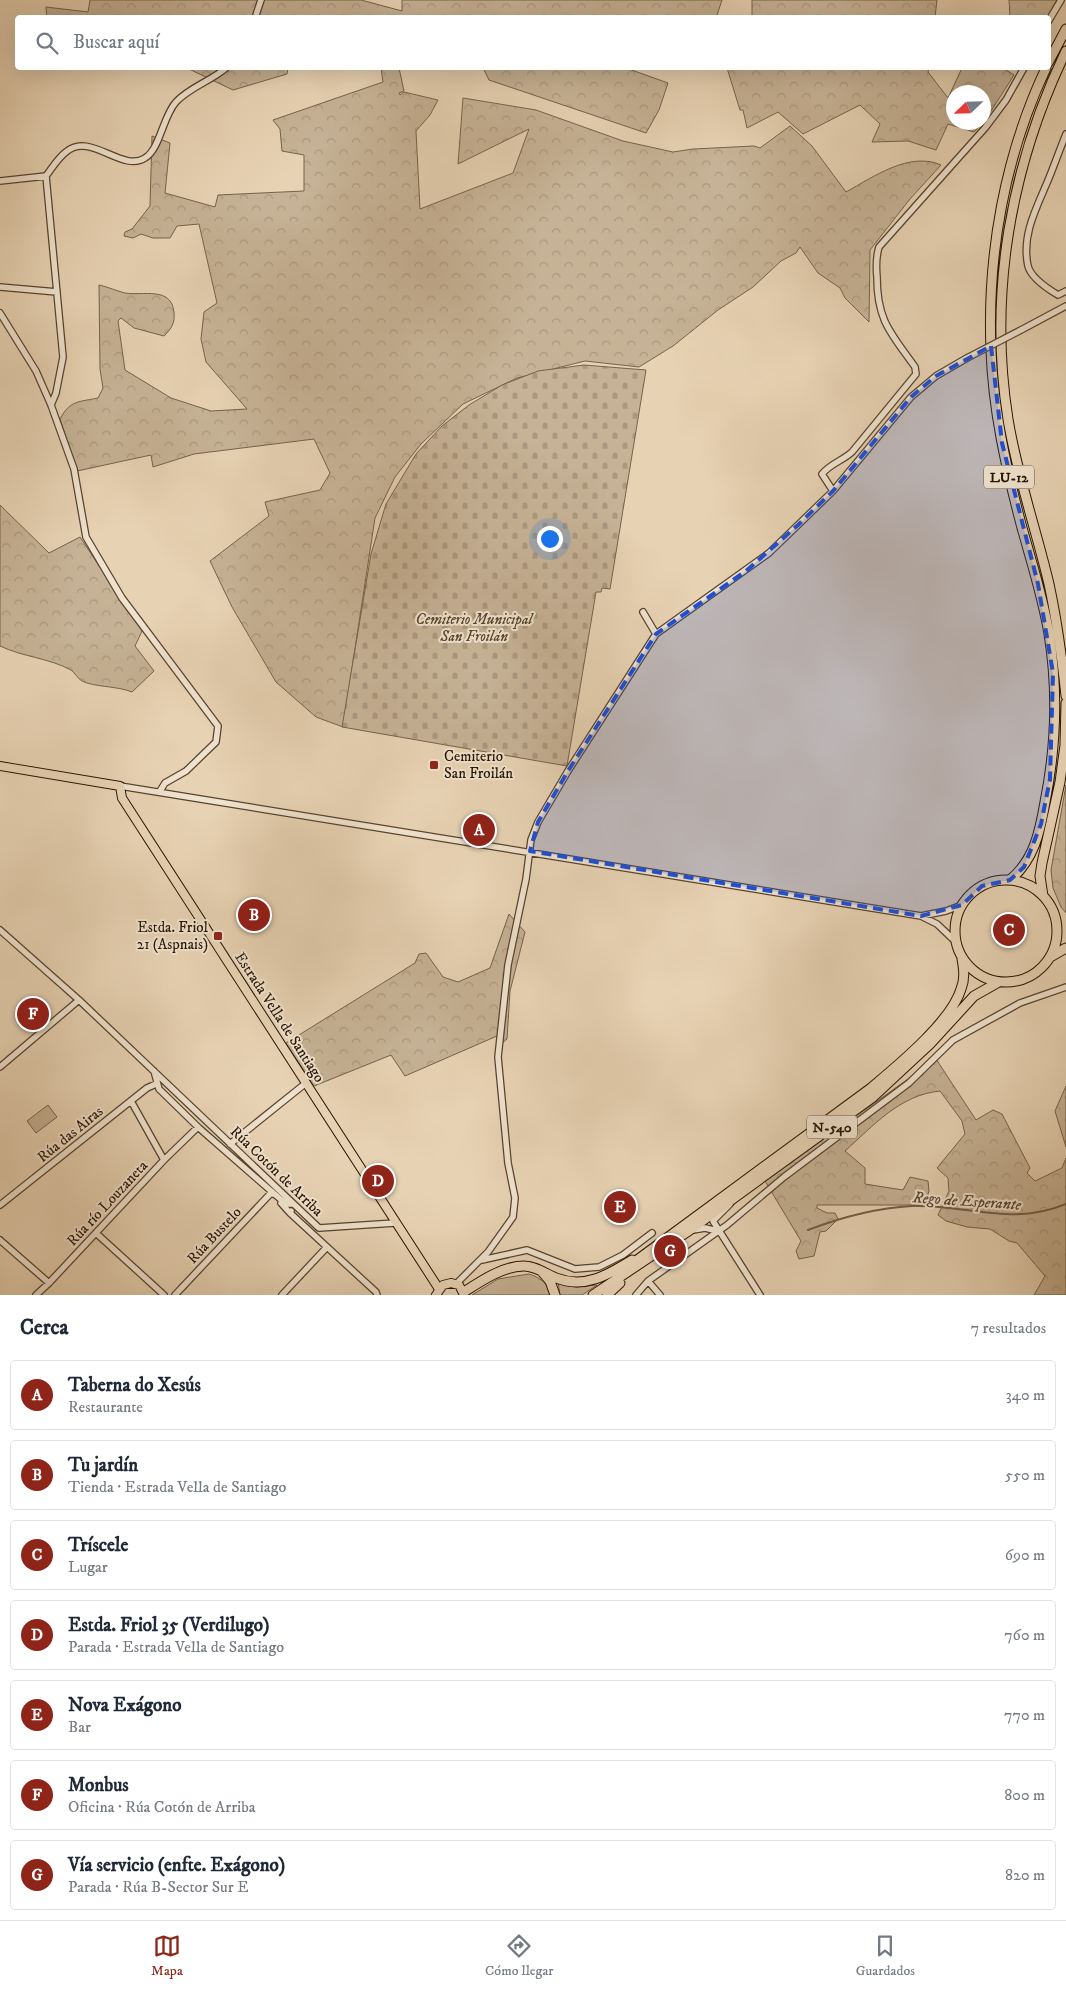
<!DOCTYPE html>
<html lang="es">
<meta charset="utf-8">
<style>
body{margin:0;font-family:"IM FELL DW Pica",serif;background:#f6f6f7;color:#1f2937}
.compass{position:absolute;left:946px;top:85px;width:45px;height:45px;border-radius:50%;background:#fff;box-shadow:0 5px 20px #0002;rotate:247deg}
.you{position:absolute;left:549px;top:538px;width:18px;height:18px;margin:-12px;border:4px solid #fff;border-radius:50%;background:#1a73e8;box-shadow:0 0 0 8px #1a73e833}
.badge{display:grid;place-items:center;width:32px;height:32px;border-radius:50%;background:#8f2418;color:#fff;font-size:16px;font-weight:700}
.pin{position:absolute;translate:-50% -50%;border:2px solid #fff;box-shadow:0 1px 5px #0006}
.list{margin:0;padding:0;list-style:none}
h2{display:flex;justify-content:space-between;align-items:center;height:65px;margin:0;padding:0 20px;font-size:21px}
h2 small{font-size:16px;font-weight:400;color:#747a83}
.list li{display:grid;grid-template-columns:32px 1fr auto;gap:15px;align-items:center;box-sizing:border-box;height:70px;margin:0 10px 10px;padding:0 10px;border:1px solid #e0e1e3;border-radius:5px}
.list b{display:block;font-size:19px;white-space:nowrap}
.list p{margin:0;font-size:16px;white-space:nowrap;color:#747a83}
.list em{font-size:16px;font-style:normal;color:#747a83}
.icon{flex:none;width:28px;height:28px;fill:none;stroke:currentColor;stroke-width:2;stroke-linecap:round;stroke-linejoin:round}
.map{position:relative;flex:none;width:1066px;height:1295px;overflow:hidden}
.search{position:absolute;background:#fff;box-shadow:0 5px 20px #0002;left:15px;right:15px;top:15px;height:55px;display:flex;align-items:center;gap:12px;box-sizing:border-box;padding:0 18px;border-radius:5px;color:#747a83;font-size:19px}
.sheet{height:625px;background:#fff}
nav{display:flex;justify-content:space-around;align-items:center;box-sizing:border-box;height:70px;border-top:1px solid #e0e1e3;background:#fff;font-size:14px;color:#747a83}
nav a{display:grid;justify-items:center;gap:2px}
nav .on{color:#8f2418}
.map>svg:first-child{display:block}
</style>
<div class="map">
<svg width="1066" height="1295" viewBox="0 0 1066 1295">
<defs>
<pattern id="forest-crowns" width="20" height="18" patternUnits="userSpaceOnUse" patternTransform="scale(1.25)"><rect width="20" height="18" fill="#c6b295"/><path d="M2 6a3 3 0 1 1 6 0M12 15a3 3 0 1 1 6 0" fill="none" stroke="#aa987f"/></pattern>
<pattern id="cemetery-stones" width="16" height="16" patternUnits="userSpaceOnUse" patternTransform="scale(1.25)"><rect width="16" height="16" fill="#c6b295"/><path d="M2 7V4a2 2 0 0 1 4 0v3zM10 15v-3a2 2 0 0 1 4 0v3z" fill="#aa987f"/></pattern>
</defs>
<rect width="100%" height="100%" fill="#e7d2b3"/>
<filter id="stains"><feTurbulence type="fractalNoise" baseFrequency=".004" numOctaves="4"/><feColorMatrix values="0 0 0 0 .2 0 0 0 0 .09 0 0 0 0 .02 0 0 0 .5 -.17"/></filter>
<radialGradient id="worn" r=".72"><stop offset=".6" stop-color="#630" stop-opacity="0"/><stop offset="1" stop-color="#630" stop-opacity=".3"/></radialGradient>
<path fill="#c6b295" stroke="#76624a" d="M48 1105 57 1117 36 1133 27 1121Z
M529 1274C539 1277 549 1284 551 1295H472L498 1279Z
M558 1282 576 1287 597 1285 582 1295H560Z"/>
<path fill="url(#forest-crowns)" stroke="#76624a" d="M90 0H361L402 11V0H722L716 18H47L46 7 88 12Z
M752 0H937L935 17 752 18Z
M1009 0H1058L1048 18 1010 17Z
M187 68H288L287 74 233 90Z
M381 68H399L404 91 399 93 400 95 404 92 438 100 430 115 416 131 420 209 513 173 529 129 458 164 463 98 536 110 623 141 673 152 693 149 754 146 760 148 790 126 812 146 846 192C873 177 910 151 941 165L910 199 870 250 869 322 845 298 840 288 818 273 800 247 796 253 781 261 753 287 718 310 673 346 639 367 585 361 517 378 463 404 421 444 395 477 375 518 343 727 316 717 276 682 232 607 210 561 269 516 265 502 320 490 330 473 314 439 194 454 153 467 151 455 77 471 60 419C70 400 79 402 98 398L103 388 100 369 99 285C108 287 117 291 125 293 143 296 171 286 174 312 175 323 172 328 164 336L134 328 121 318 118 321 125 370 171 398 211 411 247 409 206 362 201 339 204 312 217 303 199 224 177 226 170 238H153L141 234 133 238 124 236 125 232 132 229 150 206 152 136 170 143 165 193 215 207 218 195 304 191V155L282 151 280 129 273 120 383 82Z
M483 68H626L668 83 659 110 646 133 489 80Z
M727 68H929L928 72 948 98 962 68H1003L1014 75 984 122V92H954V122L983 123 974 132 948 124 936 150 908 141 872 142 880 124 860 105 803 134 778 112 747 128 743 110H740Z
M0 505 49 553 80 537 142 631 135 646 154 671 132 692C118 686 93 687 82 681 78 679 75 673 71 670 49 658 23 657 0 646Z
M1066 785V913L1061 907 1053 888 1051 870Z
M509 914 525 932 510 991 507 1039 500 1045 497 1036 405 1076 391 1055 314 1086 286 1043 415 963 419 954 426 953 443 977 458 982 490 968Z
M936 1059 976 1120 993 1110 1002 1114 1030 1168 1027 1173 1035 1181 1062 1168 1066 1158V1295H1034L1045 1276 1017 1243 1009 1241 990 1229 967 1227 946 1221 938 1215 949 1191 948 1178 937 1168 965 1134 962 1121 940 1091C900 1095 874 1125 845 1151L865 1168V1184L903 1190 910 1177 928 1181 929 1191 924 1205H817V1208L827 1213H835L838 1219 826 1231 820 1232 814 1256 799 1259 796 1251 801 1241 765 1181Z
M1066 1086V1147L1055 1111Z"/>
<path fill="url(#cemetery-stones)" stroke="#76624a" d="M584 365 646 370 610 589 602 588 601 592H596L567 766 342 727 371 554 386 504 416 454 442 426 469 405 502 385 538 371Z"/>
<g fill="none" stroke-linecap="round" stroke-linejoin="round">
<path stroke="#735f47" stroke-width="2" d="M808 1230C842 1217 876 1208 912 1206 967 1204 1012 1227 1066 1204"/>
<defs>
<path id="minor" d="M255 18 261 0
M1048 22 1061 0
M1066 134C1060 149 1055 163 1049 178 1038 205 1021 234 1028 266 1031 278 1048 289 1058 295L1066 291
M0 181 46 176
M0 287 57 292
M0 313 36 371 51 405 74 469 86 537 122 598 218 726 216 742 186 771 165 783 160 791
M1021 330 1066 306
M51 405 56 393 63 357 46 176C52 168 58 158 66 152 90 131 122 173 145 158 160 149 163 116 176 102 190 87 211 81 226 68
M833 491 822 474C830 464 842 461 852 452L916 374 915 367C891 333 877 321 877 277 876 267 876 257 879 247L985 128 1006 100 1024 68
M643 612 656 634
M120 786 921 916 937 924 955 941
M921 916 946 911 962 905
M0 930 79 1000 319 1228 395 1223
M0 1067 79 1000
M154 1071 159 1089 199 1128 286 1204H293
M131 1101 164 1160
M230 1144 306 1083
M281 1203 290 1213
M730 1204 713 1221 760 1295
M0 1205 147 1088 156 1084
M291 1211 290 1213 376 1292 377 1295
M693 1230 705 1228 718 1231
M97 1234 164 1295
M0 1240 49 1283
M482 1260 527 1250 575 1269 599 1267 623 1255 652 1233
M648 1281 660 1295
M456 1284 488 1252 513 1217 515 1198 508 1163 498 1057 508 965 526 879 531 840 538 822 568 771 656 634 769 553 833 491 911 397 936 376 967 358
M36 1295 49 1283 164 1160 198 1127
M175 1295 271 1193 273 1194
M282 1295 327 1247
M636 1295 648 1281 727 1225 784 1177 909 1083 953 1040 1020 1003 1066 987"/>
<path id="major" d="M0 766 120 786 122 798 439 1289
M436 1295 443 1285 451 1283 459 1285 464 1295"/>
<path id="highway" d="M1066 51C1011 165 988 293 1008 419 1017 475 1036 529 1049 584 1057 621 1062 658 1066 696
M1048 63 1066 29
M955 931a51 51 0 1 1 102 0a51 51 0 1 1-102 0Z
M1010 880C1034 860 1040 832 1045 802 1056 747 1058 690 1049 634 1043 597 1031 561 1021 524 1006 467 993 410 991 350 987 254 1005 155 1046 68
M1043 896 1040 876 1042 863 1060 782 1065 745 1066 703
M1052 956 1066 948
M629 1266 871 1088C897 1066 951 1022 961 989 965 979 964 970 962 959
M543 1273 550 1281 555 1295
M464 1292C481 1281 503 1266 524 1266 536 1266 546 1274 556 1278 585 1289 608 1275 632 1260
M593 1295 687 1232 873 1097 930 1044 974 996 997 983
M607 1295 620 1283"/>
</defs>
<use href="#minor" stroke="#57432d" stroke-width="8"/>
<use href="#major" stroke="#271300" stroke-width="10"/>
<use href="#highway" stroke="#271300" stroke-width="11"/>
<use href="#minor" stroke="#efe2ce" stroke-width="5.5"/>
<use href="#major" stroke="#e7d2b3" stroke-width="8"/>
<use href="#highway" stroke="#e7d2b3" stroke-width="9"/>
<defs>
<path id="minor-bridge" d="M967 358 1021 330"/>
</defs>
<use href="#minor-bridge" stroke="#57432d" stroke-width="8" stroke-linecap="butt"/>
<use href="#minor-bridge" stroke="#efe2ce" stroke-width="5.5"/>
</g>
<path fill="#1d4ed8" fill-opacity="0.2" stroke="#1d4ed8" stroke-width="4" stroke-dasharray="10 6" stroke-linejoin="round" d="M991 346 1002 443 1038 584 1053 673 1050 779 1041 824 1024 867 1010 880 982 886 962 905 921 916 530 851 538 822 568 771 656 634 746 571 798 525 833 491 911 397 936 376Z"/>
<g fill="#8f2418" stroke="#efe2ce" stroke-width="2">
<rect x="429" y="760" width="10" height="10" rx="2.5"/>
<rect x="213" y="931" width="10" height="10" rx="2.5"/>
</g>
<g text-anchor="middle" stroke-width="4" stroke-linejoin="round" paint-order="stroke">
<g fill="#efe2ce" stroke="#63513e" stroke-width="1">
<rect x="984" y="465.5" width="50" height="23" rx="4"/>
<rect x="807" y="1115.5" width="50" height="23" rx="4"/>
</g>
<g font-size="14" font-weight="bold" fill="#271300">
<text x="1009" y="482">LU-12</text>
<text x="832" y="1132">N-540</text>
</g>
<g font-size="15" font-style="italic" fill="#57432d" stroke="#efe2ce">
<text x="474" y="624">Cemiterio Municipal<tspan x="474" dy="17">San Froilán</tspan></text>
</g>
<g font-size="15" fill="#271300" stroke="#efe2ce" text-anchor="start">
<text x="444" y="761">Cemiterio<tspan x="444" dy="17">San Froilán</tspan></text>
<text x="208" y="932" text-anchor="end">Estda. Friol<tspan x="208" dy="17">21 (Aspnais)</tspan></text>
</g>
<g font-size="15" fill="#271300" stroke="#efe2ce">
<text transform="translate(280 1017) rotate(57)" y="5">Estrada Vella de Santiago</text>
<text transform="translate(70 1134) rotate(-39)" y="5">Rúa das Airas</text>
<text transform="translate(277 1171) rotate(44)" y="5">Rúa Cotón de Arriba</text>
<text transform="translate(107 1203) rotate(-47)" y="5">Rúa río Louzaneta</text>
<text transform="translate(214 1235) rotate(-47)" y="5">Rúa Bustelo</text>
</g>
<g font-size="16" font-style="italic" fill="#5a452f" stroke="#efe2ce">
<text transform="translate(967 1200) rotate(4)" y="6">Rego de Esperante</text>
</g>
</g>
<rect width="100%" height="100%" filter="url(#stains)"/>
<rect width="100%" height="100%" fill="url(#worn)"/>
</svg>
<svg class="compass" viewBox="-18 -18 36 36"><path d="M0-13l5 13h-10z" fill="#e53935"/><path d="M0 13l5-13h-10z" fill="#747a83"/></svg>
<div class="you"></div>
<div class="pin badge" style="left:479px;top:830px">A</div>
<div class="pin badge" style="left:254px;top:915px">B</div>
<div class="pin badge" style="left:1009px;top:930px">C</div>
<div class="pin badge" style="left:378px;top:1181px">D</div>
<div class="pin badge" style="left:620px;top:1207px">E</div>
<div class="pin badge" style="left:33px;top:1014px">F</div>
<div class="pin badge" style="left:670px;top:1251px">G</div>
<div class="search"><svg class="icon" aria-label="search" viewBox="0 0 24 24"><circle cx="10" cy="10" r="6"/><path d="M15 15l6 6"/></svg>Buscar aquí</div>
</div>
<section class="sheet">
<h2>Cerca<small>7 resultados</small></h2>
<ul class="list">
<li><span class="badge">A</span><div><b>Taberna do Xesús</b><p>Restaurante</p></div><em>340 m</em></li>
<li><span class="badge">B</span><div><b>Tu jardín</b><p>Tienda · Estrada Vella de Santiago</p></div><em>550 m</em></li>
<li><span class="badge">C</span><div><b>Tríscele</b><p>Lugar</p></div><em>690 m</em></li>
<li><span class="badge">D</span><div><b>Estda. Friol 35 (Verdilugo)</b><p>Parada · Estrada Vella de Santiago</p></div><em>760 m</em></li>
<li><span class="badge">E</span><div><b>Nova Exágono</b><p>Bar</p></div><em>770 m</em></li>
<li><span class="badge">F</span><div><b>Monbus</b><p>Oficina · Rúa Cotón de Arriba</p></div><em>800 m</em></li>
<li><span class="badge">G</span><div><b>Vía servicio (enfte. Exágono)</b><p>Parada · Rúa B-Sector Sur E</p></div><em>820 m</em></li>
</ul>
</section>
<nav>
<a class="on"><svg class="icon" aria-label="map" viewBox="0 0 24 24"><path d="M3 6l6-2 6 2 6-2v14l-6 2-6-2-6 2zM9 4v14M15 6v14"/></svg>Mapa</a>
<a><svg class="icon" aria-label="directions" viewBox="0 0 24 24"><path d="M12 3l9 9-9 9-9-9zM9 14v-3h6M13 9l2 2-2 2"/></svg>Cómo llegar</a>
<a><svg class="icon" aria-label="saved" viewBox="0 0 24 24"><path d="M7 4h10v16l-5-4-5 4z"/></svg>Guardados</a>
</nav>
